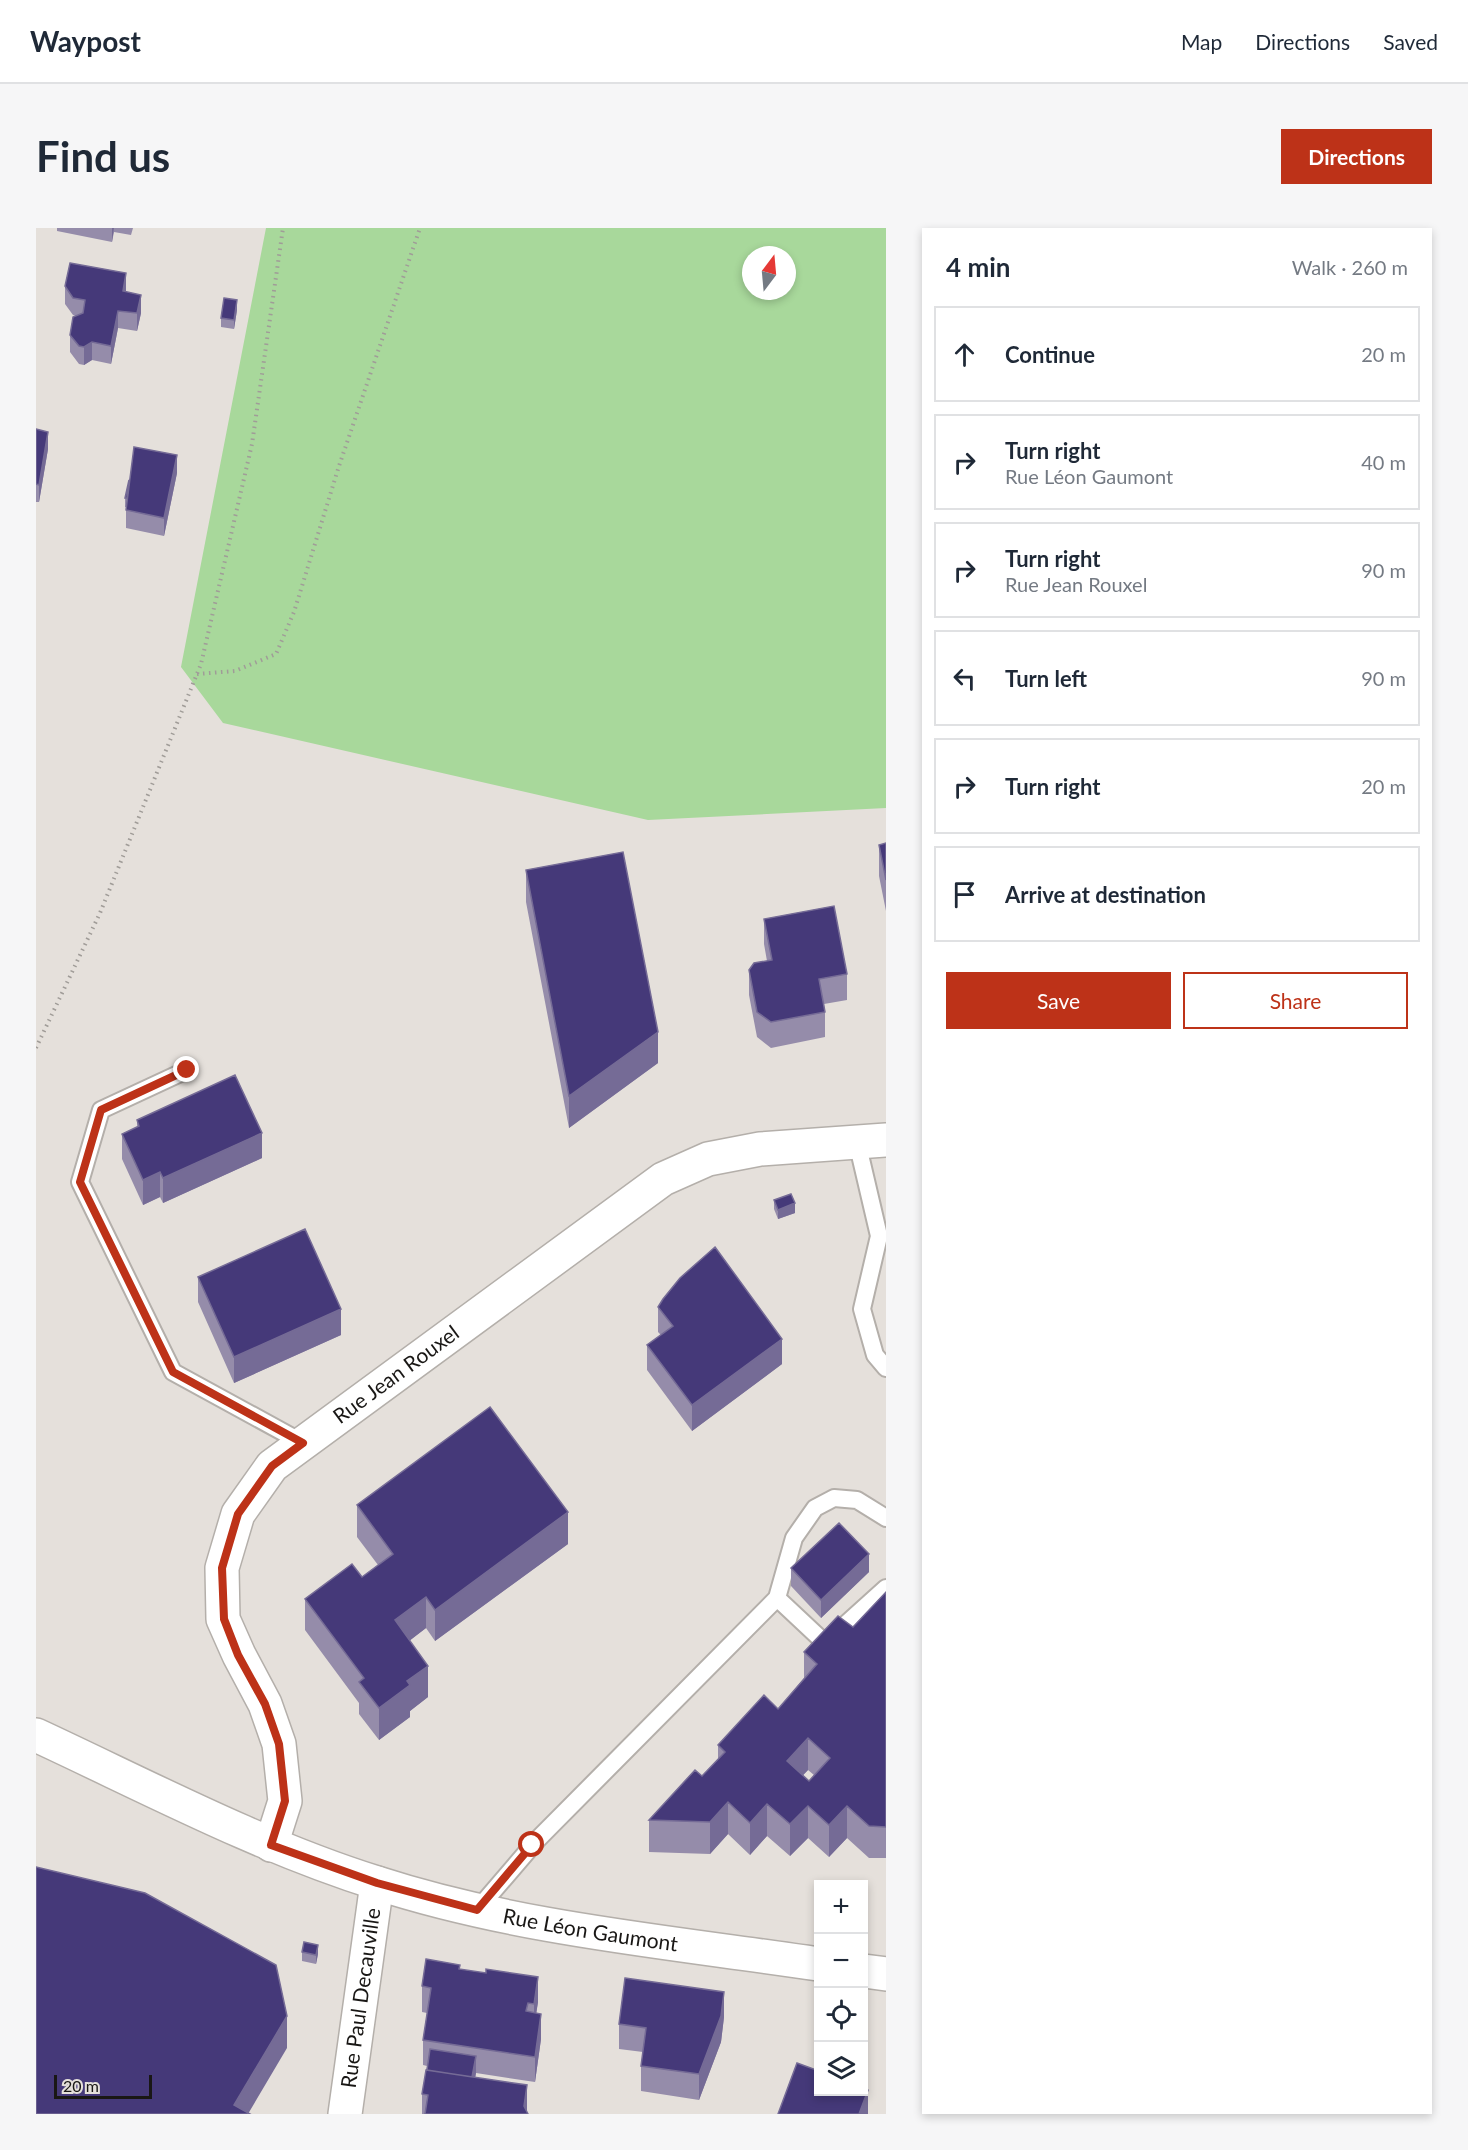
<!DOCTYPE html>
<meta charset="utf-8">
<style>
body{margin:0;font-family:Lato,sans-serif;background:#f6f6f7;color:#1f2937}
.controls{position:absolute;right:18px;bottom:18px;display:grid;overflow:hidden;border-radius:0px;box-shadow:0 3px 9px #0003}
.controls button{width:54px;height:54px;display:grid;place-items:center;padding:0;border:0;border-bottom:2px solid #e0e1e3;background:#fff;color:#1f2937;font:30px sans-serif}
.compass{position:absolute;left:706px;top:18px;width:54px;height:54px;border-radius:50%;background:#fff;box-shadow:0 3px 9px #0003;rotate:16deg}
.scale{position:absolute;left:18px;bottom:15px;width:98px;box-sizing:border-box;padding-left:6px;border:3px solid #191715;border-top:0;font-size:16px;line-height:21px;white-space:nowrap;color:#191715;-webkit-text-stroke:4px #e5e0db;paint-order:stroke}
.stop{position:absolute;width:18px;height:18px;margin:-14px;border:4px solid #bd3218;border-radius:50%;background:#fff}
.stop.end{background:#bd3218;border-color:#fff;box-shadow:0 2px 6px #0008}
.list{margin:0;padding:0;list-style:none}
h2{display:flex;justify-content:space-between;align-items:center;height:78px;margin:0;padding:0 24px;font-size:26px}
h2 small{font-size:20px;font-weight:400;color:#747a83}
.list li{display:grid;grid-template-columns:39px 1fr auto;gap:18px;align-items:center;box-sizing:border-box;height:96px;margin:0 12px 12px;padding:0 12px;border:2px solid #e0e1e3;border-radius:0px}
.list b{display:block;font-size:22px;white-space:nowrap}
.list p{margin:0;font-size:20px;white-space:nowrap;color:#747a83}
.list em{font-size:20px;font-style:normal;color:#747a83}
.actions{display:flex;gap:12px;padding:18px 24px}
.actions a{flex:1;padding:14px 0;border:2px solid #bd3218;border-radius:0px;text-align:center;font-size:21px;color:#bd3218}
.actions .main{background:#bd3218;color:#fff}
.icon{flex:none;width:33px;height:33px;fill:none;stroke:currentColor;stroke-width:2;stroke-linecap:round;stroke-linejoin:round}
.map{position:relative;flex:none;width:850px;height:1886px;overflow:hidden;border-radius:0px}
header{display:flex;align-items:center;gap:36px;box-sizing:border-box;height:84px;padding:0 30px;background:#fff;border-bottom:2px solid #e0e1e3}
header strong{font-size:28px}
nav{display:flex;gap:33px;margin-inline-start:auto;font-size:21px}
.intro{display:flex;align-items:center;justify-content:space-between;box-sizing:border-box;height:144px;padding:0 36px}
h1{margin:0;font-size:42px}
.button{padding:15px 27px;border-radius:0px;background:#bd3218;color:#fff;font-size:21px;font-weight:700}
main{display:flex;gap:36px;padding:0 36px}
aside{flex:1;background:#fff;border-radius:0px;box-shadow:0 3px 9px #0003}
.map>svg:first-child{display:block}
</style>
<header>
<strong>Waypost</strong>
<nav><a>Map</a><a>Directions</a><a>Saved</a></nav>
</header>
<div class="intro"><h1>Find us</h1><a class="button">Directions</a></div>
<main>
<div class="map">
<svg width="850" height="1886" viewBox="0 0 850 1886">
<rect width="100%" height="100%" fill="#e5e0db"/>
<path fill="#a8d89b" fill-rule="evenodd" d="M230 0H850V580L612 592 187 495 145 439ZM715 27H751V63H715Z"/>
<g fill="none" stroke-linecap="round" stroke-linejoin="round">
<defs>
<path id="service" d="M151 842 65 882 44 954 137 1144 267 1215
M821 914 843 1008 826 1081 839 1127 850 1140
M741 1370 789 1415 850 1360
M441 1682 501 1612 741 1370 758 1310 779 1280 798 1270 821 1272 850 1290"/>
<g id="minor">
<path id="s1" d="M0 1507C112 1559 223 1618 341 1655 483 1701 635 1714 782 1736"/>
<path id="s2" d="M235 1617 249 1573 243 1516 229 1476 203 1427 187 1391 186 1340 202 1286 236 1238 627 951 672 931 724 921 850 912"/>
<path d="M828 1743 850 1746"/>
<path id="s3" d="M309 1886 341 1655"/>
</g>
</defs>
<use href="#service" stroke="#b4afaa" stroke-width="20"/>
<use href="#minor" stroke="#b4afaa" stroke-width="36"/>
<path stroke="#a09c98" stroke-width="4" stroke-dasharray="1.5 4.5" stroke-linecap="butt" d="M161 446 199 443 240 426 258 384 303 238 384 0
M0 820 64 685 165 436 216 216 247 0"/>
<use href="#service" stroke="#fff" stroke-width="16"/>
<use href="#minor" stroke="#fff" stroke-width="33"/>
</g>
<path fill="#958caa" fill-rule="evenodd" d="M21 0H97L95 7 78 4 76 14 21 3Z
M29 58 90 64 105 85 101 103 82 100 75 136 56 132 48 137 43 136 34 124V107L40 88 37 87 29 76Z
M201 82 198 101 185 99V90Z
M0 201 12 221 3 274H0Z
M141 245 128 308 90 300V279H89V270Z
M850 615V683L843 648V617Z
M490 642 622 835 533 900 490 674Z
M728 691 811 746V772L788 776 789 784V809L735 820 721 809 713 767V742L731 733 728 716Z
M101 892 226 930 127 975 124 969 107 977 86 931V906L101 899Z
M738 972 759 985 742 991 738 981Z
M162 1049 305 1107 198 1155 162 1074Z
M622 1079 746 1136 656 1203 611 1142V1117L625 1107 622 1104Z
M321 1277 532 1316 399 1413 390 1400 374 1412 392 1469 374 1483V1489L343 1512 323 1486V1475L269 1402V1371L326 1349 342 1337 321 1309Z
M755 1340 833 1344 785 1390 755 1358Z
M850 1364V1630H833L811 1610 793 1629 772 1610 754 1628 731 1608 714 1627 692 1606 674 1626 613 1624V1592L666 1548 682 1532V1517L742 1481 768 1450V1424L817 1399ZM772 1542 778 1547 773 1553 767 1547Z
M266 1724 282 1726 280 1736 266 1733Z
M424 1741 502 1774 500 1785 505 1811 499 1854 440 1845 439 1849 491 1884 492 1886H386V1866L391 1838 387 1837V1812L391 1785 386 1784V1758Z
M688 1789 685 1814 663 1872 605 1863V1838L607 1824 583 1821V1796Z"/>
<path fill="#756b96" d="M76 0H78L76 14Z
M90 45V63L87 81V63Z
M105 67V85L101 103V85Z
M201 72V82L198 101V92Z
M82 83V100L75 136V118Z
M56 114V132L48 137V119Z
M12 204V221L3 274V257Z
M141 227V245L128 308V290Z
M622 804V835L533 900V868Z
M226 905V930L127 975V950Z
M124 944V969L107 977V952Z
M759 975V985L742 991V982Z
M305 1081V1107L198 1155V1129Z
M746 1111V1136L656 1203V1177Z
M532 1284V1316L399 1413V1382Z
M833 1326V1344L785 1390V1372Z
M390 1369V1400L359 1424V1392Z
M392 1438V1469L374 1483V1489L343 1512V1480L371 1453Z
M772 1510V1542L751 1564V1533Z
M692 1574V1606L674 1626V1594Z
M731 1576V1608L714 1627V1595Z
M772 1578V1610L754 1628V1596Z
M811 1578V1610L793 1629V1597Z
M282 1717V1726L280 1736V1727Z
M502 1749V1774L498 1801V1776Z
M688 1764V1789L685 1814 663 1872V1846Z
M505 1786V1811L499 1854V1829Z
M251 1788V1820L212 1886 198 1877Z
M440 1828V1845L435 1875V1857Z
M491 1857V1886L488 1878Z
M832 1862V1886H823Z"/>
<path fill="#453979" stroke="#756b96" stroke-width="1.5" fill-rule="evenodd" d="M34 35 90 45 87 63 105 67 101 85 82 83 75 118 56 114 48 119 43 118 34 107 37 89 47 85 49 72 37 70 29 58Z
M188 70 201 72 198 92 185 90Z
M0 201 12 204 3 257 0 256Z
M98 219 141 227 128 290 90 282Z
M93 252 91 270H89Z
M850 615V652L843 617Z
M587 624 622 804 533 868 490 642Z
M798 678 811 746 783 751 789 784 735 794 721 784 713 742 718 735 736 732 728 691Z
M199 847 226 905 127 950 124 944 107 952 86 906 103 898 101 892Z
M755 966 759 975 742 982 738 972Z
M269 1001 305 1081 198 1129 162 1049Z
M679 1019 746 1111 656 1177 611 1117 637 1098 622 1079 627 1071 644 1050Z
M454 1179 532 1284 399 1382 390 1369 359 1392 392 1438 371 1453 374 1457 343 1480 323 1454 328 1450 269 1371 316 1336 326 1349 357 1326 321 1277Z
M803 1295 833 1326 785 1372 755 1340Z
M850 1364V1599L833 1598 811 1578 793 1597 772 1578 754 1596 731 1576 714 1595 692 1574 674 1594 613 1592 659 1542 666 1548 689 1524 682 1517 728 1467 742 1481 781 1436 768 1424 802 1388 817 1399ZM772 1510 794 1530 773 1553 751 1533Z
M0 1639 109 1665 240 1737 251 1788 198 1877 214 1886H0Z
M268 1714 282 1717 280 1727 266 1724Z
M390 1731 424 1737 423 1741 450 1745V1741L502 1749 498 1776 492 1775 490 1783 505 1786 499 1829 387 1812 395 1760 386 1758Z
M589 1750 688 1764 685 1788 663 1846 605 1838 610 1800 583 1796Z
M394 1821 440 1828 436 1849 391 1842Z
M761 1835 783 1843V1863H828V1860L832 1862 823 1886H742Z
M390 1842 491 1857 488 1878 492 1886H389L392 1867 386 1866Z"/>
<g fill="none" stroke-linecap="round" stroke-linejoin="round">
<path stroke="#bd3218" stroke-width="8" d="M151 842 65 882 44 954 137 1144 267 1215 236 1238 202 1286 186 1340 188 1391 202 1427 229 1476 243 1516 249 1573 235 1617 341 1655 441 1682 496 1617"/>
</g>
<g text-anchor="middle" stroke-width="6" stroke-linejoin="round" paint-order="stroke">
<g font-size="21" fill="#191715" stroke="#e5e0db">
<text dy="7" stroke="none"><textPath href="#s2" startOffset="561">Rue Jean Rouxel</textPath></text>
<text dy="7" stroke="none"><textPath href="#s1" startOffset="591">Rue Léon Gaumont</textPath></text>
<text dy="7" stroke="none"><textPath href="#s3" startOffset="117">Rue Paul Decauville</textPath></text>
</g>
</g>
</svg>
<div class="controls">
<button>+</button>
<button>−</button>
<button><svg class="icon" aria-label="locate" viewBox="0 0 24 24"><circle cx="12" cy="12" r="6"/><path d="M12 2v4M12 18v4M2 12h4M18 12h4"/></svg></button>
<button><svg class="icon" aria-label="layers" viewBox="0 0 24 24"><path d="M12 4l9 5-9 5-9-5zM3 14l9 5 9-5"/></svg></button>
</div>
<svg class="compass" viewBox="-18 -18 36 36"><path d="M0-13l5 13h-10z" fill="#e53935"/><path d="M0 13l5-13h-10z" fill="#747a83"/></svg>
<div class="scale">20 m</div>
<div class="stop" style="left:496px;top:1617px"></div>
<div class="stop end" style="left:151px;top:842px"></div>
</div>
<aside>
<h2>4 min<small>Walk · 260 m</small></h2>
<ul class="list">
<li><svg class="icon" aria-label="ahead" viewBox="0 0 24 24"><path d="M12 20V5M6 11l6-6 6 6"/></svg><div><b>Continue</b></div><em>20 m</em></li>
<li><svg class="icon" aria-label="right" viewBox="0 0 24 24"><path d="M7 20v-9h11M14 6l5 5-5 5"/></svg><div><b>Turn right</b><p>Rue Léon Gaumont</p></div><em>40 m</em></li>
<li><svg class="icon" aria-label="right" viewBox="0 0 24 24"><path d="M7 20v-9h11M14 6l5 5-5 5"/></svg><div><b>Turn right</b><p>Rue Jean Rouxel</p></div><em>90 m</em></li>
<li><svg class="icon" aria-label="left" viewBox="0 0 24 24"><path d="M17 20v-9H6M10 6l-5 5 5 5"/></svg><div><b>Turn left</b></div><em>90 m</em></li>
<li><svg class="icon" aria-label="right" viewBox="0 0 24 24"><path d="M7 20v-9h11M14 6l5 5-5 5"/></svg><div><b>Turn right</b></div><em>20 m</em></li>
<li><svg class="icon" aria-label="arrive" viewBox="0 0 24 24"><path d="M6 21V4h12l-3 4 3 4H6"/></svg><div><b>Arrive at destination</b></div></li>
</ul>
<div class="actions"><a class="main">Save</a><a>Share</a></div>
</aside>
</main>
